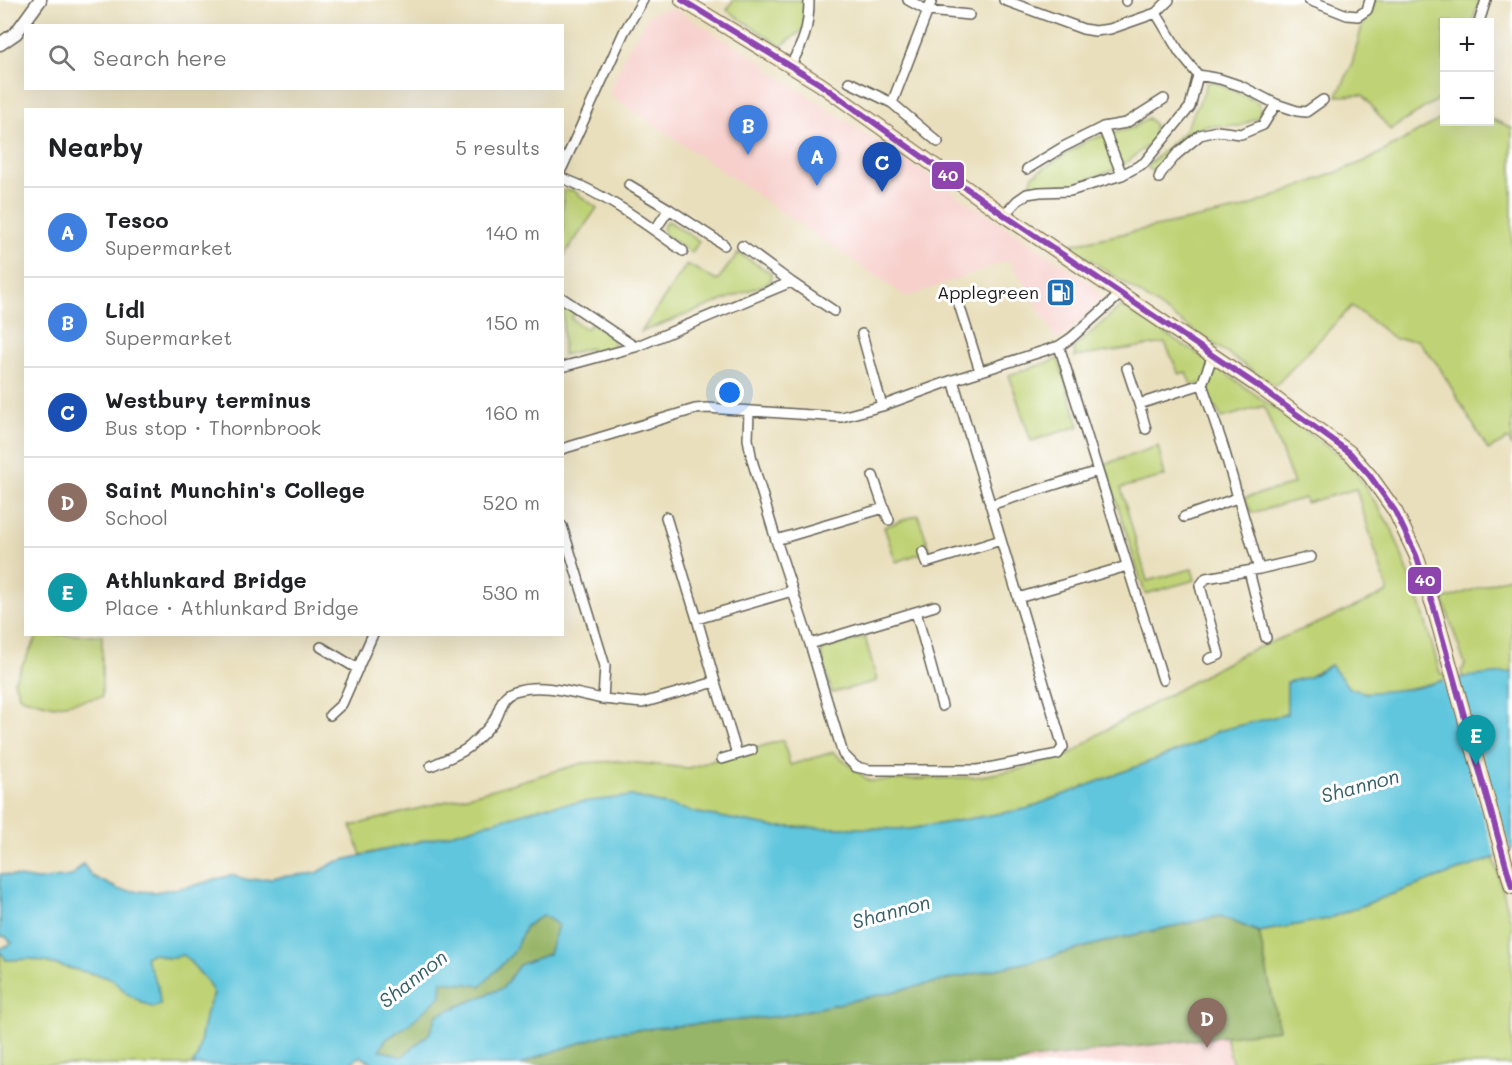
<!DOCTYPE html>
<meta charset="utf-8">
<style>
body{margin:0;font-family:Mali,sans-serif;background:#f6f6f6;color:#202124}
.controls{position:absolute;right:18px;top:18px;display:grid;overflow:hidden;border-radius:0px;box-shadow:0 6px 24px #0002}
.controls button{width:54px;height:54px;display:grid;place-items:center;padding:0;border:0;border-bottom:2px solid #e0e0e0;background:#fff;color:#202124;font:30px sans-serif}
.you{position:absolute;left:730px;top:393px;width:21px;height:21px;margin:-15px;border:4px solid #fff;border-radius:50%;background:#1a73e8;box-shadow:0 0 0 9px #1a73e833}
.badge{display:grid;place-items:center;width:39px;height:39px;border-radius:50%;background:#1f6fb2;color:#fff;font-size:20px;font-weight:700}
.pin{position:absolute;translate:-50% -50px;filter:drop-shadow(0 2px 3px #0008)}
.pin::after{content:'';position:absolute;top:32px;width:21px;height:18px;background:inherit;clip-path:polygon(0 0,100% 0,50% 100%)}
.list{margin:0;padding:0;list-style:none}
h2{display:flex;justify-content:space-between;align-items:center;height:78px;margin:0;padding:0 24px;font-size:26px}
h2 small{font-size:20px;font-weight:400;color:#757577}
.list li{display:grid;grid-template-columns:39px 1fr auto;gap:18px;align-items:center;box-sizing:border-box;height:90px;padding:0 24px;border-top:2px solid #e0e0e0}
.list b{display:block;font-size:22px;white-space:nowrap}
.list p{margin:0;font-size:20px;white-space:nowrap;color:#757577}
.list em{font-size:20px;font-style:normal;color:#757577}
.icon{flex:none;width:33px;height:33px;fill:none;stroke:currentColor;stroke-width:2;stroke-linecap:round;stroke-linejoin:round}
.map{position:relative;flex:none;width:1512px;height:1065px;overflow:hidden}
.search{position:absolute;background:#fff;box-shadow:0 6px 24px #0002;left:24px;top:24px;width:540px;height:66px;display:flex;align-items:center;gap:15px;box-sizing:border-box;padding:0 21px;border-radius:0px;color:#757577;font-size:22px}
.panel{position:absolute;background:#fff;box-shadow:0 6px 24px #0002;left:24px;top:108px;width:540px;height:528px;border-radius:0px}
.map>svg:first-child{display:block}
</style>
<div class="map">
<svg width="1512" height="1065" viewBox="0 0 1512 1065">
<rect width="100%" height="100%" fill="#fff"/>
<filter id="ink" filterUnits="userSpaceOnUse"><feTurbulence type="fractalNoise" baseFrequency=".0167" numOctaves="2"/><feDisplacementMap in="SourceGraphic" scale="12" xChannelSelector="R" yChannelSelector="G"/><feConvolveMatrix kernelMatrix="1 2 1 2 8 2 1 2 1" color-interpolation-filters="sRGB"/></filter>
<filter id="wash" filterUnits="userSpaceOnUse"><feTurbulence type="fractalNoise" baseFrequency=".008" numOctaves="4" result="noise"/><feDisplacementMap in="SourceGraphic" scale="24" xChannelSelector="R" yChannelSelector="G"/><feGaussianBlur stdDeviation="1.35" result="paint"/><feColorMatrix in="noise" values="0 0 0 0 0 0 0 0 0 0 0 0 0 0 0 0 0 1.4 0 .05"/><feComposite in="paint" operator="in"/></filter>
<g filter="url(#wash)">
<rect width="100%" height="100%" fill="#e9dfbc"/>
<path fill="#f7d0cc" d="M673 8 765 64 766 68 1090 283 1098 291 1100 299 1081 321 1058 341 1010 260 907 297 609 94 627 51 648 17 654 12Z
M1279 1030 1293 1065H1014L1032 1059Z"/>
<path fill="#bfd376" stroke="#6e7849" stroke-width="1.5" d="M733 0H804V29L781 46 727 10Z
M1375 0H1480L1472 22H1444V90L1443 96 1390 130 1363 95 1337 96 1351 67 1362 26 1370 17Z
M1207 82H1214L1258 102 1261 111 1257 118 1240 126H1205L1185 138 1156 174 1146 167 1183 133 1203 95Z
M1444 117V122H1490V118L1512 128V447L1508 439 1488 450 1438 365 1417 340 1395 339 1352 306 1275 386 1069 245 1242 209 1368 160Z
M1148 118 1154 124V140L1129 161 1109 172 1074 184 1036 188 1030 186 1033 175 1088 140 1132 128Z
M566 190H572L597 208 563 257V191Z
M668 221 699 241 692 253 664 234 663 230 665 223Z
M738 253 771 273V282L641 332 687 264 717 281Z
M563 304 575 312 571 319 586 329 591 323 612 337 614 345 610 350 592 354 590 348 563 355Z
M1121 306 1206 359 1350 463 1392 529 1422 609 1440 673 1445 675 1448 679C1427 685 1365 701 1348 687 1342 681 1336 672 1330 665L1309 677 1287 682V714L1218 731 1193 745 1026 809 910 829 774 827 698 813 632 796 451 834 361 855 351 826 490 790 583 763 617 761 688 768 783 740 790 765 833 752 869 781 975 777 1021 769 1069 755 1102 732 1242 654 1323 621 1388 592 1356 489 1306 503 1305 498 1252 513 1244 498 1294 484 1264 406 1222 418 1199 384 1191 385 1186 372 1179 374 1165 343 1075 357 1074 348Z
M1058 359 1079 426 1031 441 1009 375Z
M1158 446 1165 476 1121 488 1147 581 1192 569 1195 580 1145 594 1105 464Z
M918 515 930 550 896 562 884 527Z
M1512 576V672L1463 678 1461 671 1465 665 1443 600Z
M38 635H102V697L54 706 20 697 14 681Z
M865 637 877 681 832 693 821 654 824 649Z
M1494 858 1512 925V1065H1233L1225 1036 1279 1029 1259 932 1327 919 1390 895Z
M0 951 7 960 32 959 110 978 130 996 160 1004 158 987 145 957 153 953 167 958 184 955 207 981 214 994 206 1012 197 1058 192 1065H0Z"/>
<path fill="#97b567" stroke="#5a6842" stroke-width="1.5" d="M543 915 558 925 549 954 519 965 503 988 437 1015 429 1034 402 1058 380 1050 385 1040 408 1024 442 981 513 953 526 926Z
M1220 916 1259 932 1279 1030 1032 1059 1014 1065H782L781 1062 766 1065H520L540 1056 613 1032 782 1016 1042 959 1111 940Z"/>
<path fill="#60c6dd" stroke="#3e717c" stroke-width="1.5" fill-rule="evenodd" d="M1331 665 1349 688 1366 693 1416 688 1448 679 1512 672V849L1494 858 1390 895 1327 919 1259 932 1220 916 1111 940 1042 959 782 1016 613 1032 540 1056 520 1065H376L360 1056 349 1065H192L197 1058 206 1012 214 994 207 981 184 955 167 958 153 953 145 957 158 987 160 1004 153 1008 130 996 110 978 32 959 6 960 0 951V949L12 943 6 937 0 936V874L37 880 72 876 83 864 92 876 120 890 154 892 192 886 231 875 249 880 317 873 335 862 451 834 548 806 632 796 698 813 774 827 910 829 1026 809 1193 745 1218 731 1287 714V682L1309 677ZM543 915 558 925 549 954 519 965 503 988 437 1015 429 1034 402 1057 380 1050 385 1040 408 1025 441 996 442 981 481 986 513 953 526 926Z"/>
<path fill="#e9dfbc" d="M1448 679 1469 712 1510 850 1496 857 1478 800 1444 681Z"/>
</g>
<g filter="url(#ink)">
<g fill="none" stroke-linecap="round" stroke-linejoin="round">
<defs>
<path id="minor" d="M908 0 928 11 969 15
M1004 0 1083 29 1095 31 1110 29 1156 13 1169 0
M1126 0V1
M1309 0 1347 15 1358 16 1367 10 1370 0
M1479 22 1486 0
M790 66C804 42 809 28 809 0
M849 82 892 103 932 0
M892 103 938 142
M1276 104 1297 111 1306 112 1323 100
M1103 127 1126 123 1164 99
M562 168 624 32 643 0
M1027 169 1063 147 1103 127 1122 175
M562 178C605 194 646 224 683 251
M1159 178 1161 173 1177 154 1200 135 1217 131 1241 134 1263 125 1276 104 1241 86 1220 79 1198 75
M629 185 669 209 655 230
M669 209 724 245
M1004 215 1017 201 1027 194 1040 192 1070 191 1122 175 1144 163 1190 107 1198 75 1180 53 1156 13
M742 246 791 282
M562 298 635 347 791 282 834 311
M957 298 980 371
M862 334 882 406
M1059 346 1163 680
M1213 355 1202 384 1223 446 1259 569 1311 557
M562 367 635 347
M1127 368 1139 404 1202 384
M1139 404 1146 429
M749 411 748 439 752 460 776 540 810 644 843 754 856 767 870 770H978L1058 754 1063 747 953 380
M562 449 695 409 707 408 841 417 882 406 953 380 1059 346 1071 338 1115 299 1120 292
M990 505 1098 471
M884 508 889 520
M1184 517 1237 498
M562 526 605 666 603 699 642 703 715 682 697 619 666 517
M776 540 884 508 873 476
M923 552 926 563 1001 540
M1249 571 1266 638
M1018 598 1127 566
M916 612 942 706
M697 619 792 591
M810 644 935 606
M321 647 358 669
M1209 659 1219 655 1200 586 1206 578 1259 569
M715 682 737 754
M330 715 342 704 373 634
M722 759 752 750
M431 766C443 760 459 755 469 747 476 740 490 728 494 720 501 708 500 695 515 691 543 682 576 694 603 699"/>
<path id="tertiary" d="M0 44 16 33 40 0"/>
<path id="secondary" d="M682 0 820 84 1004 215 1258 386 1350 453 1370 476 1395 511 1416 555 1434 608 1512 887"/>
</defs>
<use href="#minor" stroke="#646054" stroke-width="12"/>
<use href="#tertiary" stroke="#646054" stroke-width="15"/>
<use href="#secondary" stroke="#646054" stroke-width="16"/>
<use href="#minor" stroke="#fff" stroke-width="9"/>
<use href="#tertiary" stroke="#fff" stroke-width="12"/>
<use href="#secondary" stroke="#fae7c3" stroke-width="14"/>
<defs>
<path id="bus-1" d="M682 0 820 84 1004 215 1258 386 1350 453 1370 476 1395 511 1416 555 1434 608 1512 887"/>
</defs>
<use href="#bus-1" stroke="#fff" stroke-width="10"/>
<use href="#bus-1" stroke="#8e44ad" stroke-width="6"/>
</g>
</g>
<defs>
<symbol id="fuel-square" viewBox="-11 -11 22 22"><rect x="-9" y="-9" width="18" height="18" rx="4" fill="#1f6fb2" stroke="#fff"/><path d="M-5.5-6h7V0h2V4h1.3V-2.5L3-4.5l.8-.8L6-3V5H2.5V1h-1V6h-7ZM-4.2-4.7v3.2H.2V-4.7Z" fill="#fff"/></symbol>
</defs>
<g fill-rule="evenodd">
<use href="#fuel-square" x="1044" y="276" width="33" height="33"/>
</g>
<g text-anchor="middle" stroke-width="6" stroke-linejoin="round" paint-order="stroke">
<g font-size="18" fill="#1c1c1c" stroke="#fff" text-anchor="end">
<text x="1039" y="299">Applegreen</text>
</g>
<g font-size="20" font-style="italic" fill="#376069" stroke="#fff">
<text transform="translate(1360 786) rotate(-15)" y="7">Shannon</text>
<text transform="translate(891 912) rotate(-15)" y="7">Shannon</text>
<text transform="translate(413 979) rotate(-38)" y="7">Shannon</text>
</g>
</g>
<g stroke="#fff" stroke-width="2">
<rect x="931" y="161" width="34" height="29" rx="6" fill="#8e44ad"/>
<rect x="1407" y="566" width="35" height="29" rx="6" fill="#8e44ad"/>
</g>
<g font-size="16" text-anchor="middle" font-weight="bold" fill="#fff">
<text x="948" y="181">40</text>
<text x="1425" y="586">40</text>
</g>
</svg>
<div class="controls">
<button>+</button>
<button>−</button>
</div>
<div class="you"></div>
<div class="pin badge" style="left:817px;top:186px;background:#3f7fe0">A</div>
<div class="pin badge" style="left:748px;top:155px;background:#3f7fe0">B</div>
<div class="pin badge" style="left:882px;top:192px;background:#1a4fb4">C</div>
<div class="pin badge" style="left:1207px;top:1048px;background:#8d6e63">D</div>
<div class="pin badge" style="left:1476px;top:765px;background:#0f9aa8">E</div>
<div class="search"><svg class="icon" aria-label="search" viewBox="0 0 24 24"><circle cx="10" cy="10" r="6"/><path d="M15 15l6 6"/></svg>Search here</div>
<section class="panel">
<h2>Nearby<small>5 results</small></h2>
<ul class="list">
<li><span class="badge" style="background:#3f7fe0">A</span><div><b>Tesco</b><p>Supermarket</p></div><em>140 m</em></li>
<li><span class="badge" style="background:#3f7fe0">B</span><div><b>Lidl</b><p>Supermarket</p></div><em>150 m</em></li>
<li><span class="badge" style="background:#1a4fb4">C</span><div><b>Westbury terminus</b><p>Bus stop · Thornbrook</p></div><em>160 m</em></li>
<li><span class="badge" style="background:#8d6e63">D</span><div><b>Saint Munchin's College</b><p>School</p></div><em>520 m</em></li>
<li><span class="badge" style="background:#0f9aa8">E</span><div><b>Athlunkard Bridge</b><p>Place · Athlunkard Bridge</p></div><em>530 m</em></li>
</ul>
</section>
</div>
